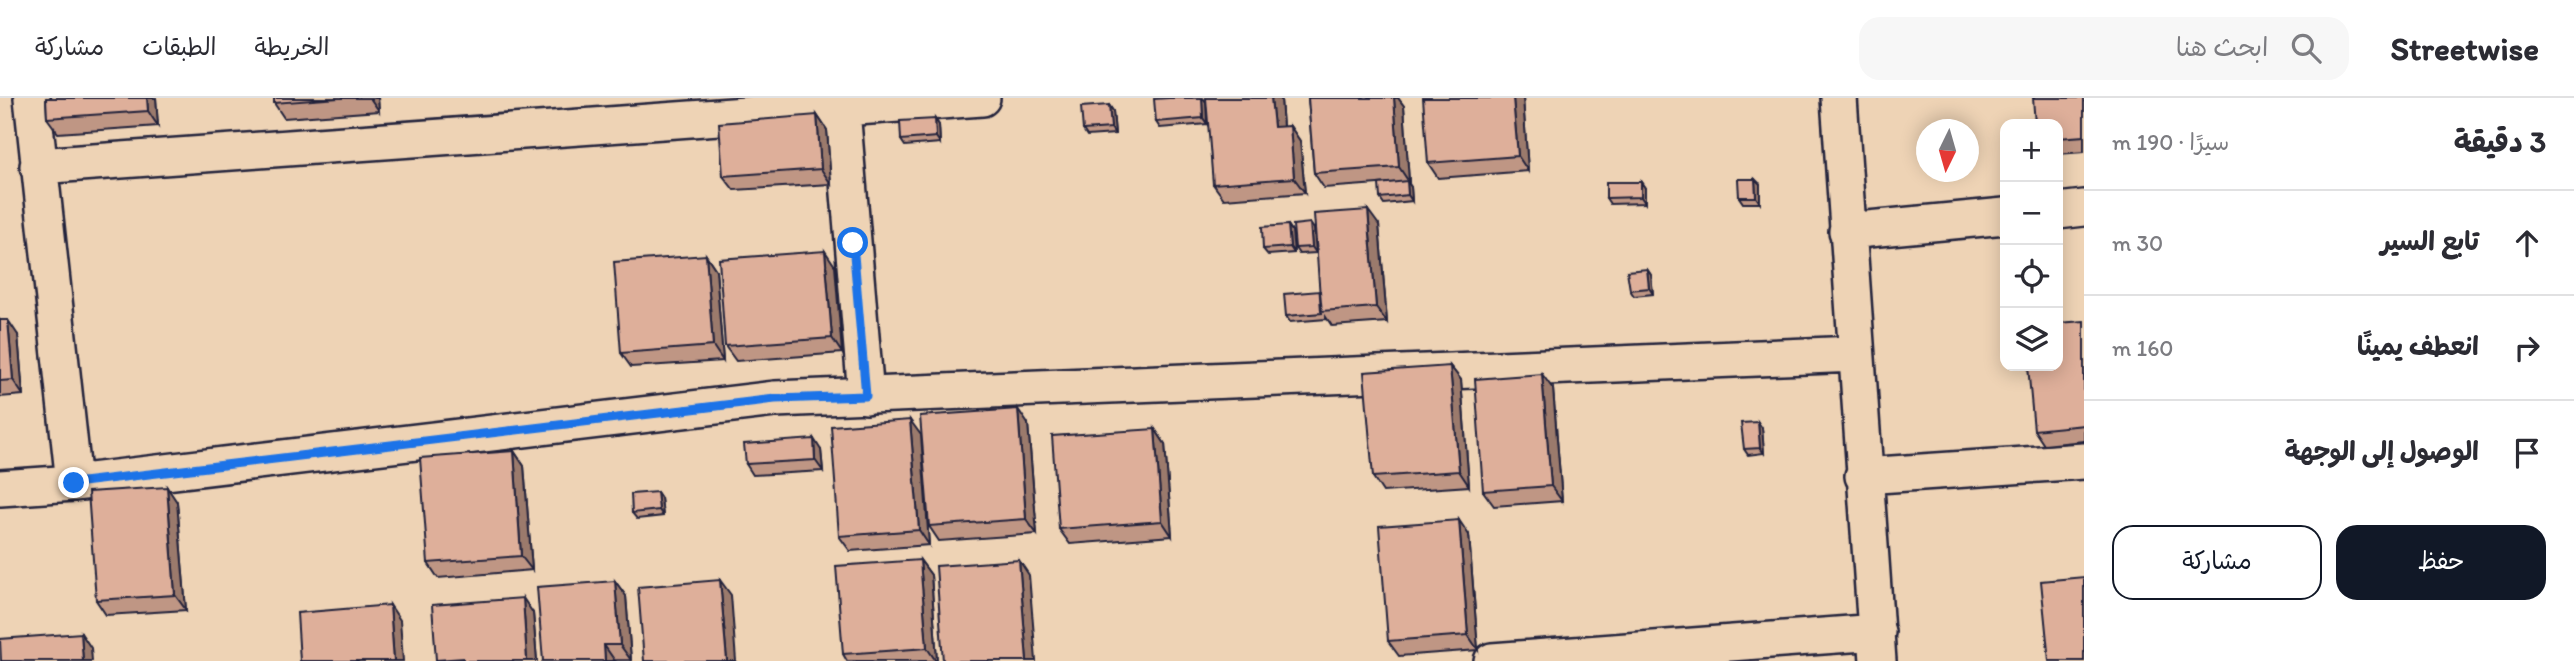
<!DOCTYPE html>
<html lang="ar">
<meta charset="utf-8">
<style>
body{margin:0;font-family:Itim,"Playpen Sans Arabic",sans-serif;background:#f7f7f7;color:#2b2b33;direction:rtl}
.controls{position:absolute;right:21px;top:21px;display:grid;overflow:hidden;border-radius:14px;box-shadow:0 4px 18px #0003}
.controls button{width:63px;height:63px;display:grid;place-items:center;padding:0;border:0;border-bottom:2px solid #e1e1e2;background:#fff;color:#2b2b33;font:35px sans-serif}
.compass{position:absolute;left:1916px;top:21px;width:63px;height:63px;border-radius:50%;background:#fff;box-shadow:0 4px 18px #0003;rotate:185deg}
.stop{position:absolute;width:21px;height:21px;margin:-16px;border:5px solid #1a73e8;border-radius:50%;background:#fff}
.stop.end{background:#1a73e8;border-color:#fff;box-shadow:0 2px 7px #0008}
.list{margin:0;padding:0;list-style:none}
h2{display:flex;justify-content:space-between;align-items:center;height:91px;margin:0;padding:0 28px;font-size:30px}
h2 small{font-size:23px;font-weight:400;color:#7c7c81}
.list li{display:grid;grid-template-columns:46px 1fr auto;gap:21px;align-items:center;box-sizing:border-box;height:105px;padding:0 28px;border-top:2px solid #e1e1e2}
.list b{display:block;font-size:26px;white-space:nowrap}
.list em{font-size:23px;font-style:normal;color:#7c7c81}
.actions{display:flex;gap:14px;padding:21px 28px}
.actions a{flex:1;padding:16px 0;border:2px solid #111827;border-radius:21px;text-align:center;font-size:24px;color:#111827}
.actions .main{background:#111827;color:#fff}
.icon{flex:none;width:38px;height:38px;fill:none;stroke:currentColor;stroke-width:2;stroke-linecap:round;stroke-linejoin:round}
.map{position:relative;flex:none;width:2084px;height:563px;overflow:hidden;direction:ltr}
header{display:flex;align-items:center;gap:42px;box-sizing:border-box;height:98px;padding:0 35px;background:#fff;border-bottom:2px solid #e1e1e2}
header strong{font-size:33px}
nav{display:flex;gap:38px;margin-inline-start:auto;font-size:24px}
.search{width:490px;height:63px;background:#f7f7f7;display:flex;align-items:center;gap:18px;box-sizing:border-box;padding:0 24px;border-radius:21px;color:#7c7c81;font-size:26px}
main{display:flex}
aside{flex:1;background:#fff}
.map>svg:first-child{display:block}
</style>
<header>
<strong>Streetwise</strong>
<div class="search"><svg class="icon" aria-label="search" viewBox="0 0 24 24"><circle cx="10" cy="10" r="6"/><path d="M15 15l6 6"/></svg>ابحث هنا</div>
<nav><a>الخريطة</a><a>الطبقات</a><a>مشاركة</a></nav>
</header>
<main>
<aside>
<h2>3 دقيقة<small>سيرًا · 190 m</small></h2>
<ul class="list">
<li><svg class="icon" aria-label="ahead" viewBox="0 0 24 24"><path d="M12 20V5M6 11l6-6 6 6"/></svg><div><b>تابع السير</b></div><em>30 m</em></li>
<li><svg class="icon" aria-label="right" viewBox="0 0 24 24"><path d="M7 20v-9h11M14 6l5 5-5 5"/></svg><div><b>انعطف يمينًا</b></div><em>160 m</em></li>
<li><svg class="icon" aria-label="arrive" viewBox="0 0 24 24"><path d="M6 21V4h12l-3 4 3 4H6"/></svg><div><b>الوصول إلى الوجهة</b></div></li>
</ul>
<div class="actions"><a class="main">حفظ</a><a>مشاركة</a></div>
</aside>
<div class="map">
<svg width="2084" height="563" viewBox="0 0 2084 563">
<rect width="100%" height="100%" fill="#eed3b5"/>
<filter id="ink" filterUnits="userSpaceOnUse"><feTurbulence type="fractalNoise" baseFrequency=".0143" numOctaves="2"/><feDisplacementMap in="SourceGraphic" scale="14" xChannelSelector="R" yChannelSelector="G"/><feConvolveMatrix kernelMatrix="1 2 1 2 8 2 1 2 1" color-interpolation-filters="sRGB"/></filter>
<g filter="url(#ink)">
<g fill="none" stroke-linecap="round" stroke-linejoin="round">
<defs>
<path id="minor" d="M32 0 74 385
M841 0 866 298
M1839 0 1878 563
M38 68 982 0
M2058 113 2084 110
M1847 133 2005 118
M1863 378 2084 363
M0 390 74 385 775 301 1856 256
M1492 563 1877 534"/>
</defs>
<use href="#minor" stroke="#22223b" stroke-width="40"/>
<use href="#minor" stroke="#eed3b5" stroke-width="35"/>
</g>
<path fill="#bf9684" stroke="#22223b" stroke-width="2" d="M46 0H156L158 28 58 35 47 20Z
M274 0H378L379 13 284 20 274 5Z
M1308 0H1398L1404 8 1409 84H1407L1411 89 1412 103 1384 106 1380 100 1392 85 1324 90 1314 75Z
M1523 0 1528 73 1438 80 1428 65Z
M2084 0V54L2058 56V26Z
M1281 1 1283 29 1290 28 1300 43 1305 95 1224 101 1213 86Z
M1206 4 1207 26 1160 30 1156 24Z
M1109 7 1113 13 1115 36 1087 38 1083 32Z
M817 17 827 32 831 86 734 92 723 78Z
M935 21 939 27 940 45 905 48 901 42Z
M1641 84 1645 90V105L1610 106 1606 100Z
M1760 86V105H1743L1739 99Z
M1288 127 1292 133 1294 155 1268 157 1263 151Z
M1379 127 1387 224 1332 228 1326 219V221L1290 224 1286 218 1320 193Z
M1314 131 1316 155 1299 156 1295 150Z
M706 157 716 172 723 263 631 269 621 255Z
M835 168 842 255 736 263 725 248Z
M1647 171 1651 177 1653 196 1634 198 1630 192Z
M0 222 18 237 23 297 0 299Z
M2084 223V343L2044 347 2034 332Z
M1450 268 1461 282 1469 388 1383 394 1373 379Z
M1553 291 1562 403 1494 408 1483 393Z
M1028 326 1037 436 939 443 929 428Z
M1762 330 1764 355 1748 357 1744 351Z
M1155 331 1165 346 1172 438 1070 446 1059 431Z
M921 337 929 447 850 453 839 438Z
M821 352 823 373 753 377 746 366Z
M514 353 524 368 532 472 438 480 428 465Z
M657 394 661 400 663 418 637 421 632 415Z
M177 404 186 512 106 517 96 502Z
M1469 437 1478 552 1399 558 1388 543Z
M920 462 931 477 937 563H847L843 556Z
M615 483 626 498 631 562 543 563Z
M533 515 537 563 436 562Z"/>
<path fill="#9b7a6c" stroke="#22223b" stroke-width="2" d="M147 0H156L158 28 148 13Z
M370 0H378L379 13Z
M1202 0H1203L1206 4 1207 26 1203 20Z
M1271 0 1281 1 1284 44 1274 29Z
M1394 0H1398L1404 8 1409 84 1399 69Z
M1513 0H1523L1528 73 1518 58Z
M1109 7 1113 13 1115 36 1111 30Z
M817 17 827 32 831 86 821 71Z
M935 21 939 27 940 45 936 39Z
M1290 28 1300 43 1305 95 1294 80Z
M1755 81 1760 86V105L1756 99Z
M1407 83 1411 89 1412 103 1408 97Z
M1641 84 1645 90V105L1641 99Z
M1368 112 1379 127 1387 224 1376 209Z
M1310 125 1314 131 1316 155 1312 149Z
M1288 127 1292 133 1294 155 1290 149Z
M825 153 835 168 842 255 832 240Z
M706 157 716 172 723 263 713 248Z
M1647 171 1651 177 1653 196 1649 190Z
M8 222 18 237 23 297 13 282Z
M1450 268 1461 282 1469 388 1459 373Z
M1542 276 1553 291 1562 403 1551 388Z
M1018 311 1028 326 1037 436 1026 421Z
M910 322 921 337 929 447 919 432Z
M1758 324 1762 330 1764 355 1760 350Z
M1155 331 1165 346 1172 438 1162 423Z
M814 341 821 352 823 373 815 362Z
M514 353 524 368 532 472 521 458Z
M167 389 177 404 186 512 175 497Z
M657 394 661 400 663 418 659 412Z
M1459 422 1469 437 1478 552 1468 537Z
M920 462 931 477 937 563H936L927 550Z
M1019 462 1029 477 1036 563H1027Z
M720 482 731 497 736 563H727Z
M615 483 626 498 631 562 620 547Z
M523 500 533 515 537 563H527Z
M390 507 400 522 403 563H394Z
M81 535 91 550 92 563H83Z
M604 547 615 563H605Z"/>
<path fill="#deaf9a" stroke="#22223b" stroke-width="2" d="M46 0H147L148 13 47 20Z
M274 0H339L274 5Z
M1169 0H1202L1203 20 1156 24 1154 1Z
M1206 0H1271L1274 29 1290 28 1294 80 1213 86Z
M1308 0H1394L1399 69 1314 75Z
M1423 0H1513L1518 58 1428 65Z
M2033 0H2084V38L2058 40V26H2035Z
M1109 7 1111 30 1083 32 1081 9Z
M817 17 821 71 723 78 719 25Z
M935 21 936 39 901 42 900 23Z
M1738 81H1755L1756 99H1739Z
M1407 83 1408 97 1380 100 1379 86Z
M1606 84H1641V99L1606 100Z
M1368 112 1376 209 1321 213 1314 116Z
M1310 125 1312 149 1295 150 1293 127Z
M1288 127 1290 149 1263 151 1262 129Z
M825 153 832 240 725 248 719 161Z
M706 157 713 248 621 255 614 164Z
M1647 171 1649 190 1630 192 1627 173Z
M1320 193 1322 215 1286 218 1284 196Z
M0 222H8L13 282 0 283Z
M2084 223V327L2034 332 2028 268H2058V225Z
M1450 268 1459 373 1373 379 1364 274Z
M1542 276 1551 388 1483 393 1475 281Z
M1018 311 1026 421 929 428 920 318Z
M910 322 919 432 839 438 831 328Z
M1758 324 1760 350 1744 351 1741 325Z
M1155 331 1162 423 1059 431 1052 338Z
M814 341 815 362 746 366 744 346Z
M514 353 521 458 428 465 420 360Z
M167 389 175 497 96 502 88 394Z
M657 394 659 412 632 415 631 396Z
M1459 422 1468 537 1388 543 1379 428Z
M920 462 927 550 843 556 836 468Z
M1019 462 1027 563H943L936 468Z
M2084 479V563H2049L2041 483Z
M720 482 727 563H644L638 489Z
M615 483 620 547H604L605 563H543L537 489Z
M523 500 527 563H463V560L436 562 432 507Z
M390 507 394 563H300L297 515Z
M81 535 83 563H1L0 541Z"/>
</g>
<g fill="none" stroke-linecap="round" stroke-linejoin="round" filter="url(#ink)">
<path stroke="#1a73e8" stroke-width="9" d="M74 385 775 301 866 298 853 145"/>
</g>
</svg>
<div class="controls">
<button>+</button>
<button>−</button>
<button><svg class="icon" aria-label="locate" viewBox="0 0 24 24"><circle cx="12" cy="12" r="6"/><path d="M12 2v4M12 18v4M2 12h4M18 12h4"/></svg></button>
<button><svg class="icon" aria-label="layers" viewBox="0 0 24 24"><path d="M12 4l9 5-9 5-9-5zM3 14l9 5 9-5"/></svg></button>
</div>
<svg class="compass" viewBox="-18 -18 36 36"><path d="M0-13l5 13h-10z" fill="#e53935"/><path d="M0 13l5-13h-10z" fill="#7c7c81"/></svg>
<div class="stop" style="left:853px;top:145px"></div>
<div class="stop end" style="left:74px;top:385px"></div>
</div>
</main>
